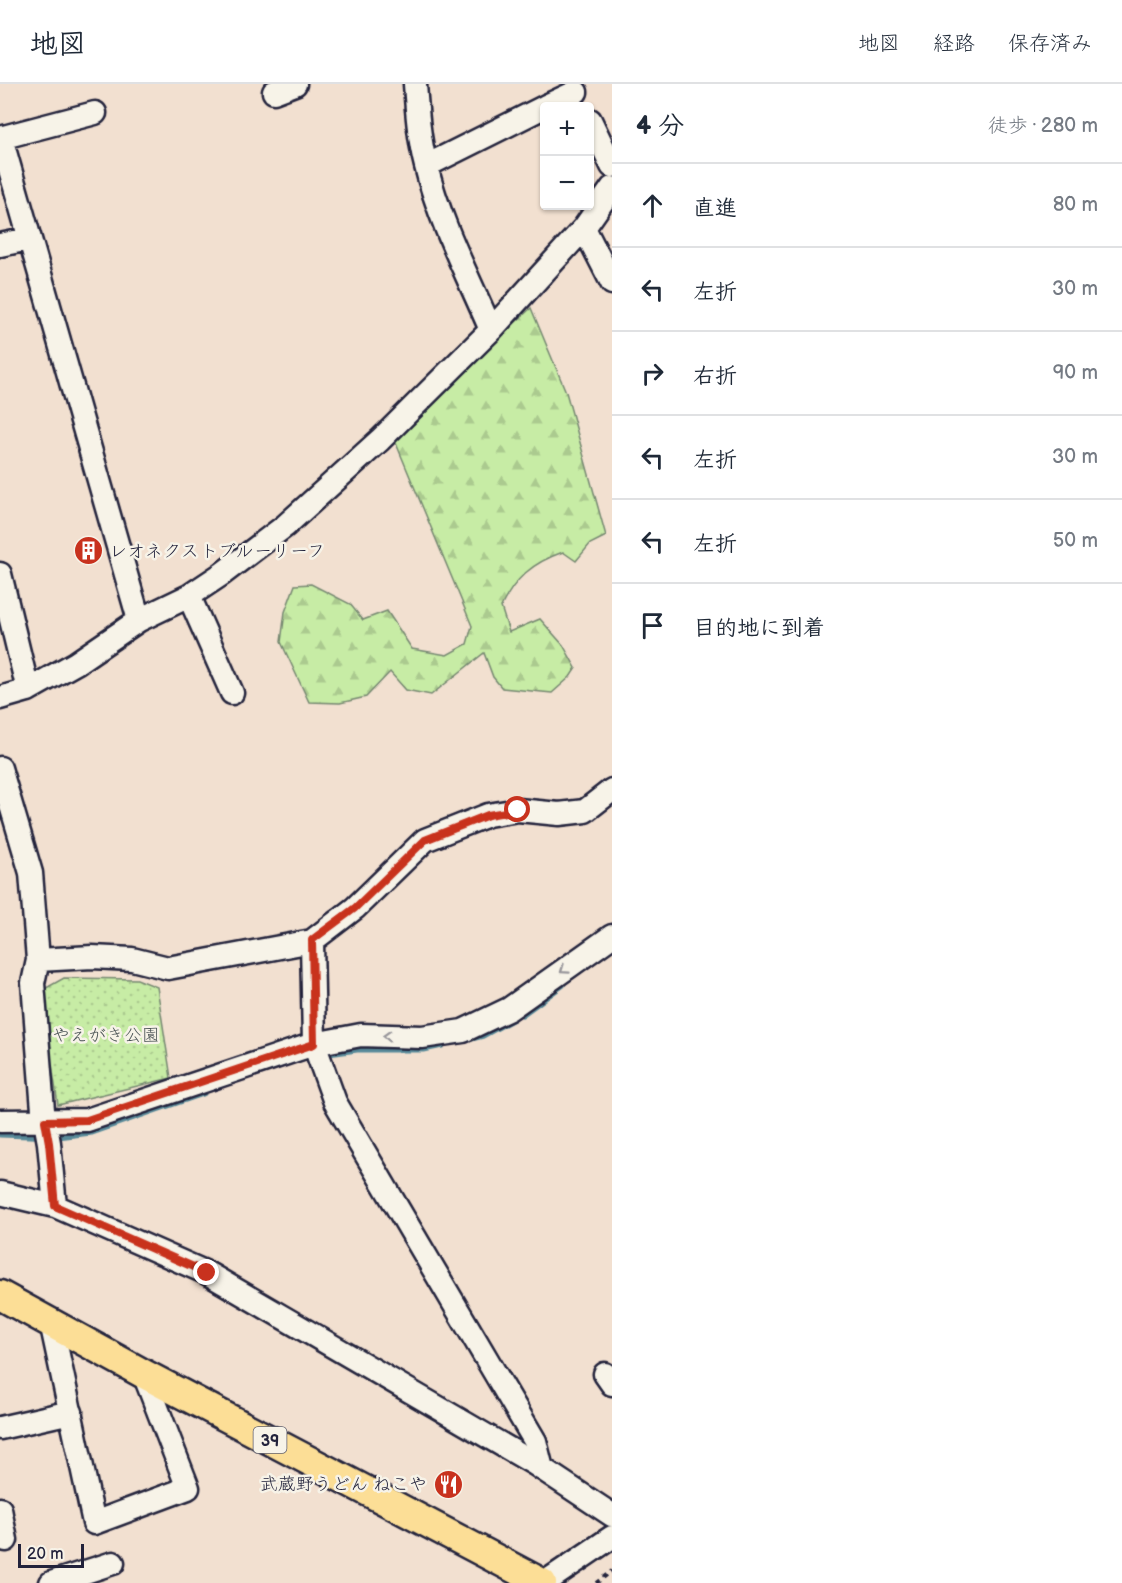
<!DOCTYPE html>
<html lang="ja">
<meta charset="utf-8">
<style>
body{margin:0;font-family:"Balsamiq Sans","Klee One",sans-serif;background:#f6f6f7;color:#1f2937}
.controls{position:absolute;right:18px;top:18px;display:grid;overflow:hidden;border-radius:6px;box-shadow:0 2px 4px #0004}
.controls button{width:54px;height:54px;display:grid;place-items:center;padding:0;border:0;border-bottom:2px solid #e0e1e3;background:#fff;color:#1f2937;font:30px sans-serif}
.scale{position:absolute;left:18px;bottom:15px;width:66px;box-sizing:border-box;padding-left:6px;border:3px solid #22223b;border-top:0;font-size:16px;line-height:21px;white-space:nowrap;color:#22223b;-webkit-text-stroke:4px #f7f3e8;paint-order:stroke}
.stop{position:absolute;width:18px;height:18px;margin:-14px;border:4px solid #c8321e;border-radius:50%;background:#fff}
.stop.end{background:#c8321e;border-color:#fff;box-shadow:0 2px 6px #0008}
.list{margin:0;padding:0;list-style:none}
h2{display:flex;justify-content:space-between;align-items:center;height:78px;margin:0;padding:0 24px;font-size:26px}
h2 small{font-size:20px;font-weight:400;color:#747a83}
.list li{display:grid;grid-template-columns:39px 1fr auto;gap:18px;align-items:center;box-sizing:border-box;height:84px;padding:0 24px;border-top:2px solid #e0e1e3}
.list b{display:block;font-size:22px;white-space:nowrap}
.list em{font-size:20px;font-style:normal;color:#747a83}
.icon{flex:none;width:33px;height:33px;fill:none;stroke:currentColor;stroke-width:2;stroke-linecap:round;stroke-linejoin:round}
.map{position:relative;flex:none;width:612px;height:1499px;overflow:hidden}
header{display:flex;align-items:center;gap:36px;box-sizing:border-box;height:84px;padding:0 30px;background:#fff;border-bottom:2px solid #e0e1e3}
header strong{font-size:28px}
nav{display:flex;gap:33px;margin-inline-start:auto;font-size:21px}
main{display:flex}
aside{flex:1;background:#fff}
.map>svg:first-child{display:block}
</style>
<header>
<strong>地図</strong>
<nav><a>地図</a><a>経路</a><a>保存済み</a></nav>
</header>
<main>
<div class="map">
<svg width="612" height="1499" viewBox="0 0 612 1499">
<defs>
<pattern id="forest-firs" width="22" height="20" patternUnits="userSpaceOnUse" patternTransform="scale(1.5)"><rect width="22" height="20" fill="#c7eca5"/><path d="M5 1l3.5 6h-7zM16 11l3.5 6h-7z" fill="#abca8f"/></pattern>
<pattern id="park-dots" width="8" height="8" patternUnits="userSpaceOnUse" patternTransform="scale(1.5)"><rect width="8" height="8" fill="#c7eca5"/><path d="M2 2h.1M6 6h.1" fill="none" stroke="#abca8f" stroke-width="1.8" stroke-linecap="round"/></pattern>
</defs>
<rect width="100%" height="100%" fill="#f2e0d0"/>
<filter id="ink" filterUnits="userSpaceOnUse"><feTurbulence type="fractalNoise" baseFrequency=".0167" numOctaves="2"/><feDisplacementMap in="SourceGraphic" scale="12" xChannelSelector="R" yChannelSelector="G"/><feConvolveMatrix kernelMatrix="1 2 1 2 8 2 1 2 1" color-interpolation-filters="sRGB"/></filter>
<g filter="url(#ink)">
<path fill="url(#forest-firs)" stroke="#748770" stroke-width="1.5" d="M531 224 566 308 606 452 590 460 576 477 563 468C532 479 515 494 501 523L509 548 540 535 563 561 576 584 570 593 552 609 502 604 493 593 484 569 431 611 406 606 390 588 366 613 340 619 309 618 281 558 285 528 295 501 311 500 350 520 363 536 387 527 412 565 447 571 467 560 472 542 393 352Z"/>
<path fill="url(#park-dots)" stroke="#748770" stroke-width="1.5" d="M64 894 137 895 157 903 171 994 58 1021 41 907Z"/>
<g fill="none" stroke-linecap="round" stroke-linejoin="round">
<path stroke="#598a99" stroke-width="7" d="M522 930 562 901
M468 955 483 951 512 935
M322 970 357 965H424L442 961
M0 1050 58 1052 91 1048 203 1009"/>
<defs>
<path id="minor" d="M415 0C417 28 419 55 426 82 440 139 468 192 491 246
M274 8 295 0
M546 22 576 8
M590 36 612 82
M0 54 95 29
M1 54 139 536
M426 82 544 23
M584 144 612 199
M0 161 29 155
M0 490 28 606
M189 512 232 609
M0 614 28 606 76 579 139 536 189 512 222 490 285 442 380 356 491 246 584 144 612 104
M0 684 31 789 38 876
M0 1037 87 1036 314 960 361 951 422 953 463 947 509 925 612 852
M0 1109 55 1122 207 1189 535 1380 612 1431
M55 1122 49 1059 43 1026 33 899 38 876 92 873 132 875 168 884 312 857
M51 1238 94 1439 188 1404 144 1290
M605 1290 612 1300
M0 1344 71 1328
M542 1385 535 1357 335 1018 314 960 312 857 355 824 425 756 488 731 518 726 559 730 585 727 612 706
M0 1425 6 1456
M51 1499 113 1479
M544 1499 612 1453"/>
<path id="major" d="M0 1211 144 1290 542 1499"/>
</defs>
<use href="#minor" stroke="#22223b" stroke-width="27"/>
<use href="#major" stroke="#22223b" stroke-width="33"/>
<path stroke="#22223b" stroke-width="4" stroke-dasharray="4.5 4.5" stroke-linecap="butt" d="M596 1499 612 1487"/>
<use href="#minor" stroke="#f7f3e8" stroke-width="22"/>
<use href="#major" stroke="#fcde96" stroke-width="28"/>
</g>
<defs><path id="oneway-chevron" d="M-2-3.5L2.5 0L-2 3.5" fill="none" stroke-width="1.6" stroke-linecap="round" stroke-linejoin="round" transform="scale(1.5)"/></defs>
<g stroke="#97959a">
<use href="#oneway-chevron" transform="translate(564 886) rotate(145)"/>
<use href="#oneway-chevron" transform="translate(387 952) rotate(-178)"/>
</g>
</g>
<g fill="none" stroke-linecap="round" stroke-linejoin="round" filter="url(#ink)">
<path stroke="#c8321e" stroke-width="8" d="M207 1189 55 1122 49 1059 45 1037 87 1036 314 960 312 856 355 824 425 756 488 731 518 726"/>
</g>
<defs>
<symbol id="building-disc" viewBox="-11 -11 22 22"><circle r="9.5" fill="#c8321e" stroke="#f7f3e8"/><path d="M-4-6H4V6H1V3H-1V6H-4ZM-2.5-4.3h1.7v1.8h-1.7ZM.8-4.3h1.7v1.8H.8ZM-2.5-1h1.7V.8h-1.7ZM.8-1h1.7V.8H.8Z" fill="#fff"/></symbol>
<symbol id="restaurant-disc" viewBox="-11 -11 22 22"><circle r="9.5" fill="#c8321e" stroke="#f7f3e8"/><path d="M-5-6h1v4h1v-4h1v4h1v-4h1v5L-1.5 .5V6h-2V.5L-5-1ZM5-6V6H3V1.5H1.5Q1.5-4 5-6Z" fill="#fff"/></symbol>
</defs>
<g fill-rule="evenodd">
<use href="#building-disc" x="72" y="450" width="33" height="33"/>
<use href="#restaurant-disc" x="432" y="1384" width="33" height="33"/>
</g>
<g text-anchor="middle" stroke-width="5" stroke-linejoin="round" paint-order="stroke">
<rect fill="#f7f3e8" stroke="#62616f" stroke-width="1.5" x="253.5" y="1343" width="33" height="26" rx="4.5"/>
<g font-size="16" font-weight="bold" fill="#22223b">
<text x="270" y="1362">39</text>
</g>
<g font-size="18" fill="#22223b" stroke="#f7f3e8" text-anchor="start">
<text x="109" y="473">レオネクストブルーリーフ</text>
<text x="427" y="1406" text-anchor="end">武蔵野うどん ねこや</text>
</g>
<g font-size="18" fill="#4b5456" stroke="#f7f3e8">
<text x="106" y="957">やえがき公園</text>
</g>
</g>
</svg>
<div class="controls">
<button>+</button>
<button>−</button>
</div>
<div class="scale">20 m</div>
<div class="stop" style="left:518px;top:726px"></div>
<div class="stop end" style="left:207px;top:1189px"></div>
</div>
<aside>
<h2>4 分<small>徒歩 · 280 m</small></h2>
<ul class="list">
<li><svg class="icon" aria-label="ahead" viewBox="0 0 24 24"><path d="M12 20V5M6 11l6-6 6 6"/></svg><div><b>直進</b></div><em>80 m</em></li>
<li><svg class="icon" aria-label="left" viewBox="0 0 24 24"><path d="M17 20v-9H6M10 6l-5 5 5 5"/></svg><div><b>左折</b></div><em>30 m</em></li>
<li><svg class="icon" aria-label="right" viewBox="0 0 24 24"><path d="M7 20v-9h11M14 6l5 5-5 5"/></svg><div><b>右折</b></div><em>90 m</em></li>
<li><svg class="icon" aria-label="left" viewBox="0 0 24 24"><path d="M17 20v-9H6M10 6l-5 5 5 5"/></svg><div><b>左折</b></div><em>30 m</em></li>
<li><svg class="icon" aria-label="left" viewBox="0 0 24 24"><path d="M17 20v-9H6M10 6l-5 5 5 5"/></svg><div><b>左折</b></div><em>50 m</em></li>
<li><svg class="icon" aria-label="arrive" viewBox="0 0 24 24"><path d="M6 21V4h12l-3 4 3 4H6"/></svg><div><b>目的地に到着</b></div></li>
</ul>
</aside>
</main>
